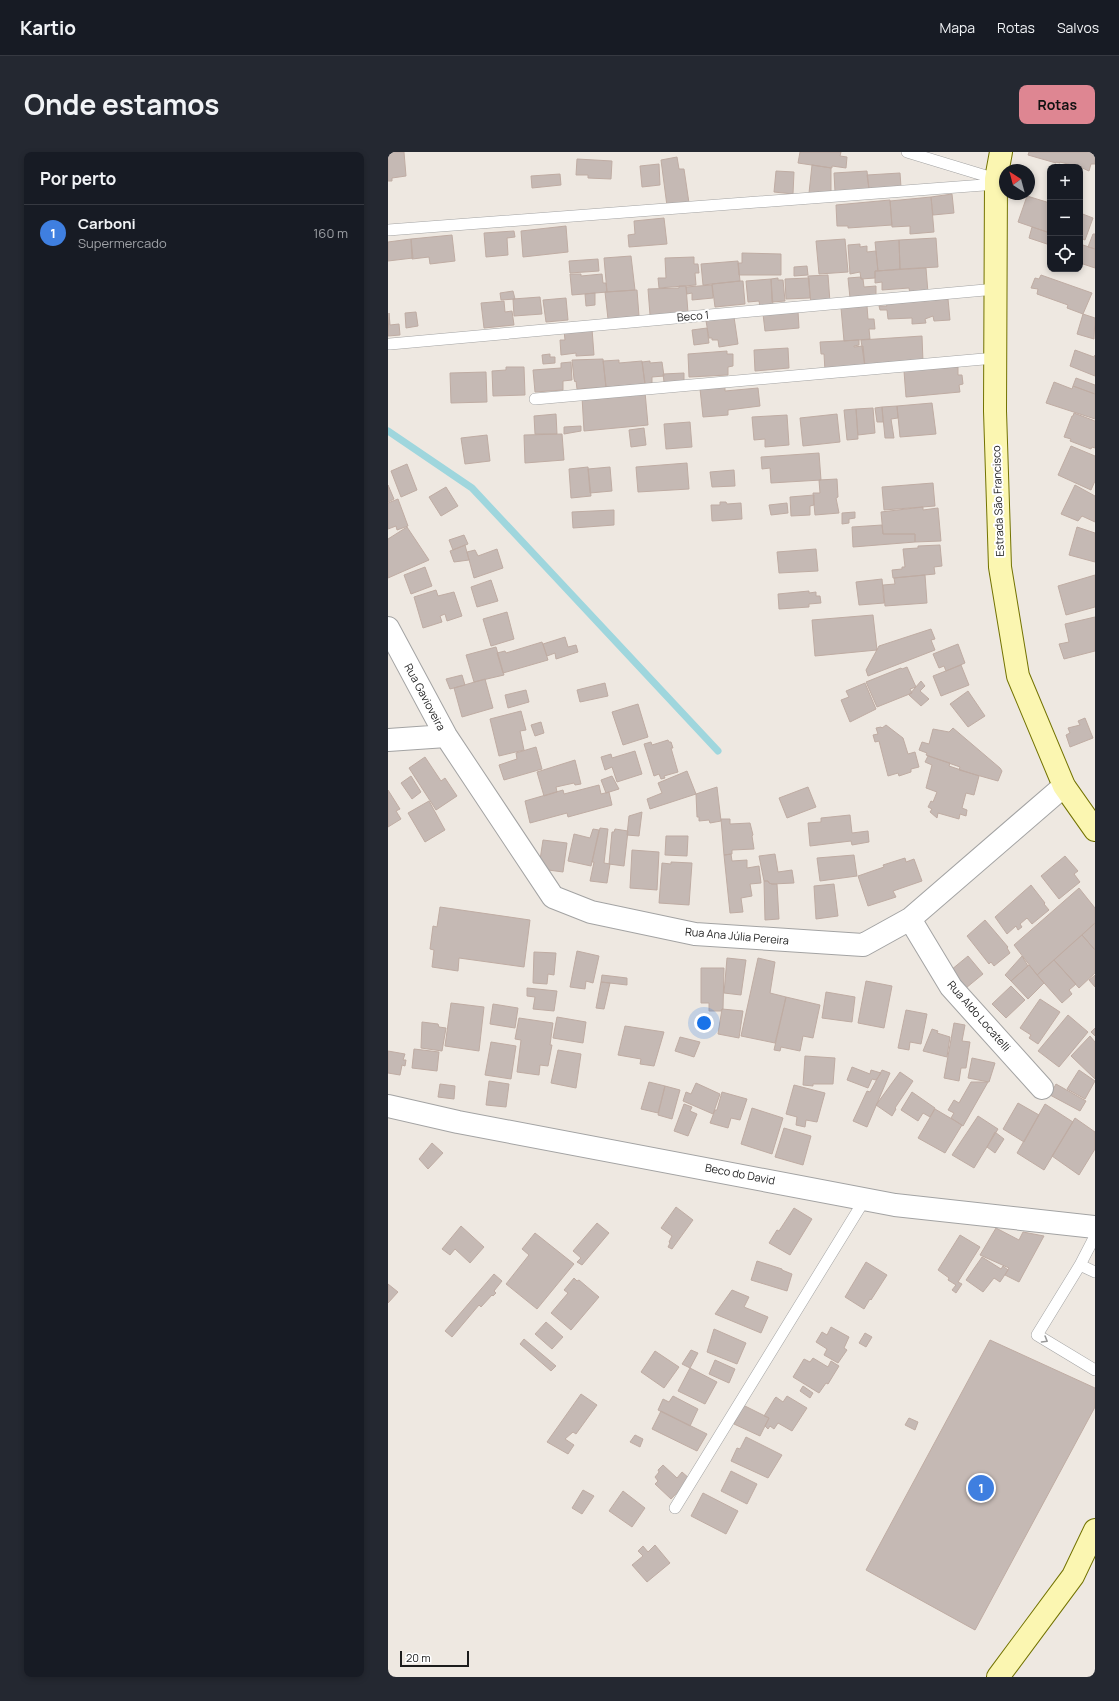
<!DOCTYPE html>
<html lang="pt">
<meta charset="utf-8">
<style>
body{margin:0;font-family:Manrope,sans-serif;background:#242831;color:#f1f3f6}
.controls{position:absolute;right:12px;top:12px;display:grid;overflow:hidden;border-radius:8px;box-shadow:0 2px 6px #0003}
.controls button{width:36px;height:36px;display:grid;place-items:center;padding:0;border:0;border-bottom:1px solid #363941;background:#171b24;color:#f1f3f6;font:20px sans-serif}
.compass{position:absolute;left:611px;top:12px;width:36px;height:36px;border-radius:50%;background:#171b24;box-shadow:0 2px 6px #0003;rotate:324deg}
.scale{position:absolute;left:12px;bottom:10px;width:69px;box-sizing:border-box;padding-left:4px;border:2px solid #1c1c1c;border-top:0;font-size:11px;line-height:14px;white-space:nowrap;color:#1c1c1c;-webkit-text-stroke:3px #fff;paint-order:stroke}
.you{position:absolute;left:316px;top:871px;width:14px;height:14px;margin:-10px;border:3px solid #fff;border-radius:50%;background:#1a73e8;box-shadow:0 0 0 6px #1a73e833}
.badge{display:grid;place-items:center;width:26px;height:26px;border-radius:50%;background:#de8692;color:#fff;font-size:13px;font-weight:700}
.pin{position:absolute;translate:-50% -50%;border:2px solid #fff;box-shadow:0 1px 4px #0006}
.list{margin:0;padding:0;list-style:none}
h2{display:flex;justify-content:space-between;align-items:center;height:52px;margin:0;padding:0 16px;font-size:17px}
h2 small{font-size:13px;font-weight:400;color:#9ea1a6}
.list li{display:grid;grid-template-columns:26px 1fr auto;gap:12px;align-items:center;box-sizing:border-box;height:56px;padding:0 16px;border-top:1px solid #363941}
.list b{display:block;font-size:15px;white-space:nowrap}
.list p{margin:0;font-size:13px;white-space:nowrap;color:#9ea1a6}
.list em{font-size:13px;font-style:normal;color:#9ea1a6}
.icon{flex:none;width:22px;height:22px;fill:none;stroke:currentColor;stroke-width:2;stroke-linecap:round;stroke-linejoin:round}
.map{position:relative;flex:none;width:707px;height:1525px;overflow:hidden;border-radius:8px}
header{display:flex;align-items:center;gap:24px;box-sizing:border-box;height:56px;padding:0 20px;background:#171b24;border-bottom:1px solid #363941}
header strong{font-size:19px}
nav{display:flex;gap:22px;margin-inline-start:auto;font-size:14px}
.intro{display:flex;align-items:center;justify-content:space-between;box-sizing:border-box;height:96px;padding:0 24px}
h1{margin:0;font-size:28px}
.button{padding:10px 18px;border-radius:8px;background:#de8692;color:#111;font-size:14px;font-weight:700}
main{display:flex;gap:24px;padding:0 24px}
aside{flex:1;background:#171b24;border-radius:8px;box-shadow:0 2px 6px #0003}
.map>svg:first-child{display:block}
</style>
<header>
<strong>Kartio</strong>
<nav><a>Mapa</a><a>Rotas</a><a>Salvos</a></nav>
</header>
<div class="intro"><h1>Onde estamos</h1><a class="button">Rotas</a></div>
<main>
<aside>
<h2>Por perto<small></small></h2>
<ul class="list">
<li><span class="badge" style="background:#3f7fe0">1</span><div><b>Carboni</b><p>Supermercado</p></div><em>160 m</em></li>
</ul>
</aside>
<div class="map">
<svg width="707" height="1525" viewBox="0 0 707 1525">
<rect width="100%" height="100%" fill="#eee8e1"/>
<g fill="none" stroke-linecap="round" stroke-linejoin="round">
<path stroke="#9fd6dd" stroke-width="7" d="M0 279 84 336 330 599"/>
</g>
<path fill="#c5b9b4" stroke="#bfaca3" d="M0 0H16L18 24 4 26V29H0Z
M412 0H453L452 4 459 5 458 16 444 14V16L410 11Z
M641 0H707V12H703L701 19 692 15 672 10V11L668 10V11L640 3Z
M289 5 291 17H296L301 51 279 54 273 8Z
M189 7 224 9 223 27 200 26V23H188Z
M271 12 272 33 254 35 252 14Z
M424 13 443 16V40L421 41Z
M388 19 406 20 405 42 386 40Z
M479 19 481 37 447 40 446 21Z
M512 21 513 35 481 37 479 23Z
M172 22 173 33 144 36 143 24Z
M564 42 566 61 545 63 543 45Z
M639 44 662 51V81L630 70Z
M543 45 546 80 522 82V74L504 75 502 49Z
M502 48 504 73 460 76V74H449L448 53Z
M692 61 705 66 697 88 692 86Z
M276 66 279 92 241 95 240 83 247 82 246 69Z
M178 74 180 100 135 105 133 79Z
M644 75 662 81V93L641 86Z
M126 79 127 85 119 86 120 103 98 105 96 81Z
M705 82H707V97L700 95Z
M64 83 67 109 42 112 41 105 24 107 23 87Z
M548 86 550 115 512 117 511 88Z
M23 87 25 106 0 109V90Z
M457 87 460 120 431 122 428 89Z
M511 88 512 117 490 119 487 90Z
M472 92V95L479 94V100L488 99 490 119H487V126L473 127 472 120 462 122 460 93Z
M692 92 707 97V116L692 111Z
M354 101 393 102V123H351L350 111H354Z
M243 104 247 138 219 140 216 106Z
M306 105V112H310L311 121H307L308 133 271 136 270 126H278L277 106Z
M210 107 211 119 182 121 181 109Z
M350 109 352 129 315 133 313 112Z
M419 114 420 123 406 124V115Z
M538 116 540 141 522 142 521 136 494 138V130L487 131V119Z
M182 122H193V124L214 122 215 131H218L219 140 184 143Z
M440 123 442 150 423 151 420 124Z
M653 123 704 141 695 162 679 156 680 153 649 142 650 137 643 136 647 126 651 127Z
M473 125V127H475L476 135 488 134V144L462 146 460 126Z
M390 126V128H395L397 149 384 150 383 127Z
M421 126 422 146 398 147 397 127Z
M383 127 385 154 372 155 371 149 360 150 358 129Z
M352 129H355L357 152 327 155 324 132Z
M324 133 325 146 304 148V141L299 142 298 135Z
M291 134H298L300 161 262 163 260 137 291 136Z
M249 138 251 164 220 167 217 140Z
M125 139 127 147 113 148 112 141Z
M207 141V153L198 154 197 142Z
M152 145 154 162 126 164 125 147Z
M178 146 180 168 158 170 155 148Z
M560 147 562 168 546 169 545 164 537 167 538 171 524 172V166L500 167 499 158H492L491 154H499L498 152Z
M116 149 117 160 124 159 126 173 96 176 93 151Z
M479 154 480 167H486L487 177H481L482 187 456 189 453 156Z
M410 159 411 176 377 179 375 162Z
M28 160 30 174 18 176 17 161Z
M1 161 2 173 11 172 12 183 0 184Z
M695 162 707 166 706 187 689 182Z
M346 165 350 192 331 195 330 188H324V186H321L318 169Z
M319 176 321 191 306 193 304 178Z
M204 177 206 203 188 204V201L173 203 172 188H177L176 179Z
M534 184 535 210 477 215 473 188Z
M471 188V193L466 194V195L475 194 477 215 437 219 436 202H433L432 190Z
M400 196 401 216 367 219 366 198Z
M687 198 706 205 707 203V224L682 214Z
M339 199V202H345V214L340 215V223L301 225 300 202Z
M162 202V205H167V211L155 212 154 203Z
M215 207 218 235 189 237 188 229 187 230 186 227 184 208Z
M231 208V211L254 209 257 232 218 235 215 209Z
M262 209V211L274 210 276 224 264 225V231L257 232 254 210Z
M183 210 184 228 175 229V238L147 240 145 218 173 216V211Z
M118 215H136L137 243 105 244 104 219 118 218Z
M570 215V223H574L575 232 571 233 572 240 518 245 516 219Z
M98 220 99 250 63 251 62 221Z
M296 221V229L276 230 275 222Z
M688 226 707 233V242L685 234Z
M666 230 684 237 685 234 707 242V267L658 251Z
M337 235V239L370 236 372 254 340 258V263L315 265 312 237Z
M257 240 260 273 196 279 194 245Z
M544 251 548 282 512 285 509 254Z
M509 254 510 266 503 267 506 286H497L494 255Z
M494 255 495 270H489L487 256Z
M485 256 487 281 470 283 468 257Z
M468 257 470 287 459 288 456 258Z
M686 261 707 269V296L704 295 703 297 682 289 683 287 676 285 684 264H685Z
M168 262 169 282H147L146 264Z
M449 262 452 290 415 294 412 266Z
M399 263 401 293 377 295V287L366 288 364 265Z
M302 270 304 295 278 297 276 272Z
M193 274V279L176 282V275Z
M256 276 258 293 243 295 241 278Z
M174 282 176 308 137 311 136 283Z
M99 283 102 309 77 312 73 286Z
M683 294 707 304V329L703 338 670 323Z
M431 301 433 328 383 331 382 316 374 317 373 305Z
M299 311 301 337 250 340 248 315Z
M19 312 29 338 13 345 3 319Z
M200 315 203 344 183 346 181 317Z
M222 315 224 339 202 341 200 317Z
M346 318 347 334 324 335 322 320Z
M449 327 450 345 448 346 451 361 427 363 425 341H432L431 328Z
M545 331 547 354 496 358 494 335Z
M0 333 6 347 0 350Z
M687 333 707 344V370L694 364 690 369 673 362Z
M58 335 70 354 53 364 41 345Z
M426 343V353L422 354V363L403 364 402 345Z
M10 347 20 374 9 378 8 374 0 377V351Z
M332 350H338L339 352 353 351 354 367 324 369 323 353H332Z
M399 351 400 361 383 363 381 353Z
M535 355V358L550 356 553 389 527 390V382H495L493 360Z
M226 358V373L185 376 184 360Z
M467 360V366L461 367V371L454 372V361Z
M494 373 495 382H527V390L465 395 464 375Z
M19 375 41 408 0 426V387Z
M689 375 707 381V410L681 403Z
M76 383 80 392 65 398 61 388Z
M77 393 81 408 66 410 62 399Z
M552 393 554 414 546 415 547 422 505 426 504 418 514 417V415H517L515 397 530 396V394Z
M109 397 115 416 86 426 79 400 87 398 90 404Z
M428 397 430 419 391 421 389 400Z
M37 415 44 434 23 442 16 423Z
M537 423 539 451 497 454 495 433 507 432 506 426Z
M707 423V455L678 463 670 434Z
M494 427 496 451 471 453 468 430Z
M103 428 110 449 89 455 83 435Z
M48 438 50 444 66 440 74 464 59 469 57 462 52 464 54 470 35 476 26 445Z
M421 439V441L428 440V444H432L433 451 421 452V455L391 457 390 442Z
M119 460 126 487 103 494 95 467Z
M485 463 489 498 427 504 424 468Z
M707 465V499L676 507 671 492 681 490 677 472Z
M543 477 547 487 543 488 547 498 480 524 478 518 491 494Z
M177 485 180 495 188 493 190 500 168 507 167 501 159 504 155 492Z
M154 490 160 508 115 521 109 501 117 499 118 501Z
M570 492 577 511 558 519 556 514 551 516 545 502Z
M108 495 116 523 86 530 78 503Z
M573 513 581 533 553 544 545 524Z
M519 515 528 535 522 537 524 541 489 555 478 530 513 516 514 517Z
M74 523 77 533 62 537 58 527Z
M97 527 105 556 74 565 66 536Z
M533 529 537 534 532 539 541 547 533 554 521 543Z
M217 531 220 544 192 550 189 538Z
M477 531 488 557 462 570 453 548 461 545 458 539Z
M138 538 141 550 120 556 117 543Z
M580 539 597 564 580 575 562 552Z
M250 552 260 585 235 593 224 560Z
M133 559 138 578 132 579 136 598 111 604 102 567Z
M697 566 705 586 682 595 678 583 682 581 680 576 692 573 690 569Z
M153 570 156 581 147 584 143 573Z
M498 573 515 586 520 602 527 600 531 615 523 617V620L511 624 510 621 500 624 491 589 487 590 485 583 490 582 488 576 493 575 494 576Z
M565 576 612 616 614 619 610 629 571 618 572 615 538 603 539 601 531 598 534 590 541 592 545 577 561 580Z
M280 588 281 590H283L285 596H283L290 620 276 624 277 626 273 627 271 622 266 624 256 592 263 590 264 593Z
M148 595 154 617 116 628 111 613 129 607 128 601Z
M247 599 254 622 229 630 224 615 217 618 213 605 223 602 224 606Z
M540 604 562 611 561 614 591 624 586 643 578 641 574 656 579 658 578 664 572 662 571 667 550 661 549 666 542 660 544 657 540 655 543 649 545 650 549 640 538 636 544 613 537 610Z
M37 605 53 629 57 626 69 644 48 658 21 616Z
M187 608 193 632 187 633 186 631 168 635 169 640 156 644 149 620Z
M299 619 308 642 262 657 259 647 274 641 270 631Z
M23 624 33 640 24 647 13 631Z
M224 624 231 637 218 641 213 628Z
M211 633 213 642 221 640 224 653 180 665 179 661 142 671 137 649 175 638 176 642Z
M329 635 333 669 322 671 321 668 311 669V665H309L308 642Z
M420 635 428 655 399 666 391 646Z
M0 638 12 657 8 659 13 667 0 675Z
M41 649 57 678 37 690 20 661Z
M254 660 251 684 239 683 241 664Z
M462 663 464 681 480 679 481 690 464 693 463 689 422 694 420 671 433 670V666Z
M333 667H342V672L362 671 365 683 364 684 366 697 344 698V702L336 703Z
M212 676 220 677 216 711 222 712 219 731 202 729 206 710H204Z
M205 677 211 678 203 714 180 709 186 682 202 686Z
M227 677 240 679 236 714 221 712 224 680H226Z
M278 684H300L299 704 277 703Z
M155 688 179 691 175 720 153 717 154 708H152Z
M244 698 271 700 269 738 242 736Z
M343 702 344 709 359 708V716L371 714 373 731 362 732 364 744 353 746 355 760 342 761 336 703Z
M387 702 390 720 404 718 406 731 384 732 381 731 380 729H376L371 704Z
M466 703 469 724 432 729 429 706Z
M677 704 690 719 686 722 692 730 671 747 653 724Z
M517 706 518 710 526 707 534 729 505 739 508 745 480 754 470 724 496 715 495 713Z
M283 710 304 711 301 753 271 751 274 711 283 712Z
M376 729H380L381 731 384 732H389L391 767 377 768Z
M446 732 450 764 428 767 426 734Z
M643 733 657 751 656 752 661 758 644 772 639 766 632 772 634 775 630 778 628 774 619 782 607 765Z
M691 736 707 756V771L649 823 626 793Z
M52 755 142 768 136 815 71 806 70 819 44 815 46 798 42 797 45 774 49 775Z
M597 768 620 795 619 796 622 801 606 814 603 810 601 812 579 784Z
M707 771V798L694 783Z
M694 783 707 798V821L691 836 666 808Z
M189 799 211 804 205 831 198 829 197 837 182 835Z
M146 800 168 801 166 823 160 822 159 832 145 831Z
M580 804 595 822 578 836 563 818Z
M634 804 640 814 623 829 617 823Z
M339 806 358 808 353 843 336 841Z
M370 806 387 810 382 841 398 845 387 891 353 884Z
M666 808 688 832 681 838 684 842 674 851 649 823Z
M641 813 656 831 640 847 623 829Z
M313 816H336L335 857H334L333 859H321V851H313Z
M214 823 239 826V833L213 830Z
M707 823V835L701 828Z
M478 829 504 834 496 876 470 871Z
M213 830 222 831 216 857 208 856Z
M623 834 637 848 618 866 604 852Z
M139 836 169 839 166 859 145 857 147 845 139 844Z
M438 840 467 845 464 870 434 866Z
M398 845 432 853 425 886 415 884 412 899 393 895 392 899 386 898Z
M652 847 672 860 650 892 641 886 643 883 632 876Z
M63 851 96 855 91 899 57 894Z
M105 852 130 856 127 876 102 872Z
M334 857 355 859 351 886 330 882Z
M518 858 539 862 533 892 522 890 521 898 510 896Z
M680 863 700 880 671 915 650 899Z
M169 865 198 870 195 891 165 886Z
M131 866 165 871 162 893H164L160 914 152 913 151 923 129 920 133 888 127 887Z
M34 870 50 872 51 875 58 876 54 899 33 896Z
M566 871 577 873 574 889 582 890 578 916H573L571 929 556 926Z
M237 874 276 880 266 914 252 912 253 907 230 903Z
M707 876V884L703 880Z
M544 877 550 879 549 881 562 885 559 905 535 899Z
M702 884 707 890V927L683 904Z
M292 885 312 890 306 905 287 899Z
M103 890 128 894 123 927 97 923Z
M26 897 51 900 49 919 24 916Z
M170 898 193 902 188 936 163 931Z
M0 899 17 902 15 908H18L17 914 14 913 12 923 0 921Z
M417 904 447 906 445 932H425V934L415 933Z
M584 906 607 911 601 930 580 926Z
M464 915 482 922 483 918 493 921 488 928 484 927 480 936 459 928Z
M494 918 502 921 479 975 465 969 479 939 482 940Z
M691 918 707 929 697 947 679 937Z
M512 920 525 929 507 956 508 957 504 964 488 953Z
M101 929 121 932 118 955 98 953Z
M261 930 277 934 270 961 253 957Z
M583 930H600L575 974 563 966 566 961 560 958 566 948 571 951Z
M308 931 332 942 325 962 295 949 298 940 303 942Z
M52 932 67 934 66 947 50 945Z
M668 932 698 949 692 959 662 943Z
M406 933 437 941 429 970 418 968 417 975 408 973 409 965 398 962Z
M277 934 292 938 284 967 270 963Z
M334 940 359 947 352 968 343 966 340 976 322 971 327 958H329Z
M524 940 547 956 542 965 535 961 530 969 513 958Z
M630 951 651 963 636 990 615 977Z
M296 952 304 955 302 959 309 962 300 984 286 979Z
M657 952 685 970 656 1018 629 1001Z
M364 956 395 966 384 1002 353 992Z
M547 957 574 973 557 1001 530 986Z
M590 964 610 977 586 1016 564 1003Z
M687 966 707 980V997L691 1023 664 1004Z
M396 976 423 984 415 1013 387 1005Z
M607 980 616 987 607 1001 599 995Z
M44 991 55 1001 40 1017 31 1007Z
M288 1055 305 1068 284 1097 280 1095 282 1091 281 1090 284 1084 273 1076Z
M406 1056 424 1067 402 1103 381 1091 389 1078 391 1079Z
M209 1071 221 1081 194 1113 189 1110 193 1106 185 1099Z
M73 1074 96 1095 82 1111 67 1097 62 1103 54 1097Z
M608 1076 631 1088 635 1080 656 1084 631 1130 617 1123 621 1116 592 1103Z
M147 1081 186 1112 149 1157 118 1132 141 1103 134 1097Z
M572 1083 592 1095 570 1130 574 1132 568 1141 564 1138 568 1133 560 1128 561 1126 550 1118Z
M594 1105 613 1117 615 1114 620 1118 612 1130 606 1126 595 1140 578 1128Z
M369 1109 394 1117V1118L404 1122 399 1139 363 1128Z
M478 1110 499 1123 483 1148 482 1147 476 1157 457 1145Z
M106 1122 114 1129 106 1139 108 1141 105 1144 104 1143 93 1155 91 1153 64 1185 57 1179Z
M186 1126 189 1129 191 1128 211 1145 183 1178 163 1161 180 1141 176 1138Z
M0 1132 10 1140 0 1151Z
M344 1138 361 1145 356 1155 380 1165 373 1181 327 1162Z
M158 1170 175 1185 164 1197 147 1182Z
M443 1175 461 1185 456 1196 459 1198 450 1211 436 1203 439 1197 428 1190 434 1180 439 1183Z
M326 1177 358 1191 349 1212 319 1200Z
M477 1181 484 1185 478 1195 471 1191Z
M136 1187 168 1214 163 1219 132 1192Z
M602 1188 707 1236V1255L587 1478 478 1418Z
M303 1198 310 1201 302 1216 294 1212Z
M267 1199 291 1215 276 1236 253 1220Z
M425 1206 440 1215 443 1209 451 1214 440 1232 438 1231 431 1241 405 1225 416 1207 422 1210Z
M327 1208 347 1217 341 1231 321 1222Z
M302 1216 329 1230 317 1252 290 1239Z
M415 1234 425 1241 422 1246 412 1239Z
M193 1242 209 1253 188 1282 185 1280 177 1287 186 1293 180 1302 159 1290Z
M285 1244 310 1257 302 1274 270 1258 275 1247 281 1250Z
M399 1244 419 1256 404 1279 390 1271 386 1277 382 1274 380 1277 377 1274 381 1266 376 1264 387 1246 388 1245 395 1250Z
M355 1253 381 1266 372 1284 346 1272Z
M273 1259 319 1282 309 1299 264 1277Z
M521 1266 530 1270 527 1278 517 1273Z
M247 1283 255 1287 252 1295 242 1290Z
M358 1285 394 1303 380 1326 343 1309 349 1296 352 1297Z
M275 1313 289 1326 294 1320 302 1327 283 1347 267 1332 270 1329 267 1325 271 1320 270 1318Z
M343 1319 369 1332 359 1352 333 1339Z
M195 1338 206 1344 194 1362 184 1356Z
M235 1339 257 1356 244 1375 221 1359Z
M315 1341 350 1359 338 1382 303 1364Z
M267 1393 282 1411 259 1430 244 1413 255 1404 250 1399 255 1394 260 1400Z"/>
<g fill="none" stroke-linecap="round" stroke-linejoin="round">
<defs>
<path id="service" d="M519 0 608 27
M0 78 609 32
M2 192 608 137
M147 247 607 206
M692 1113 707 1084
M707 1120 692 1113 649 1183 707 1218
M287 1356 477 1047"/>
<path id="minor" d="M0 476 58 584 165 745 203 760 307 782 475 793 522 767 676 634
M0 588 58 584
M522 767 563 835 654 936"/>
<path id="tertiary" d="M0 954 70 970 507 1053 707 1075"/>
<path id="secondary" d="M613 0 608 27 607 259 612 415 630 524 676 634 707 678
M610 1525 685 1424 707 1378"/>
</defs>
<use href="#service" stroke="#a3a3a3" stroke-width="12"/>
<use href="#minor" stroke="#a3a3a3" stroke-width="24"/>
<use href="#tertiary" stroke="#a3a3a3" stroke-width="24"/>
<use href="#secondary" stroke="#737302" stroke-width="24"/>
<use href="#service" stroke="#fff" stroke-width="11"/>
<use href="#minor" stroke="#fff" stroke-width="22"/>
<use href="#tertiary" stroke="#fff" stroke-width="22"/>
<use href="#secondary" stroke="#fbf6b1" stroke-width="22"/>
</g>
<defs><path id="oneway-chevron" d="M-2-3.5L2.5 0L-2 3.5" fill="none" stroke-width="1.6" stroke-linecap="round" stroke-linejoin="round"/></defs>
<use stroke="#999" href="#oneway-chevron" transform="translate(657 1188) rotate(31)"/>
<g text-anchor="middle" stroke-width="4" stroke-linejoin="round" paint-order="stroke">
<g font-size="11" fill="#1c1c1c" stroke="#fff">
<text transform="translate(305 164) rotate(-5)" y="4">Beco 1</text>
<text transform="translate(610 349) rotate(-92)" y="4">Estrada São Francisco</text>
<text transform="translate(37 545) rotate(62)" y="4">Rua Gavioveira</text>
<text transform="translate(349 784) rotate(5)" y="4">Rua Ana Júlia Pereira</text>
<text transform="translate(591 864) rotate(49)" y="4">Rua Aldo Locatelli</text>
<text transform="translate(352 1022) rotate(11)" y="4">Beco do David</text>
</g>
</g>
</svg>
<div class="controls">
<button>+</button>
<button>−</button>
<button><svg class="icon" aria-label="locate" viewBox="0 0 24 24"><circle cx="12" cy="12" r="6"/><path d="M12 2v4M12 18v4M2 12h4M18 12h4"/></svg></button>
</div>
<svg class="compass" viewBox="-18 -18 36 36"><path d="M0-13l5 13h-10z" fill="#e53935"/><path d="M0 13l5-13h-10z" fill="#9ea1a6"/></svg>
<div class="scale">20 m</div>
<div class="you"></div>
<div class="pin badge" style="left:593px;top:1336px;background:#3f7fe0">1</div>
</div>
</main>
